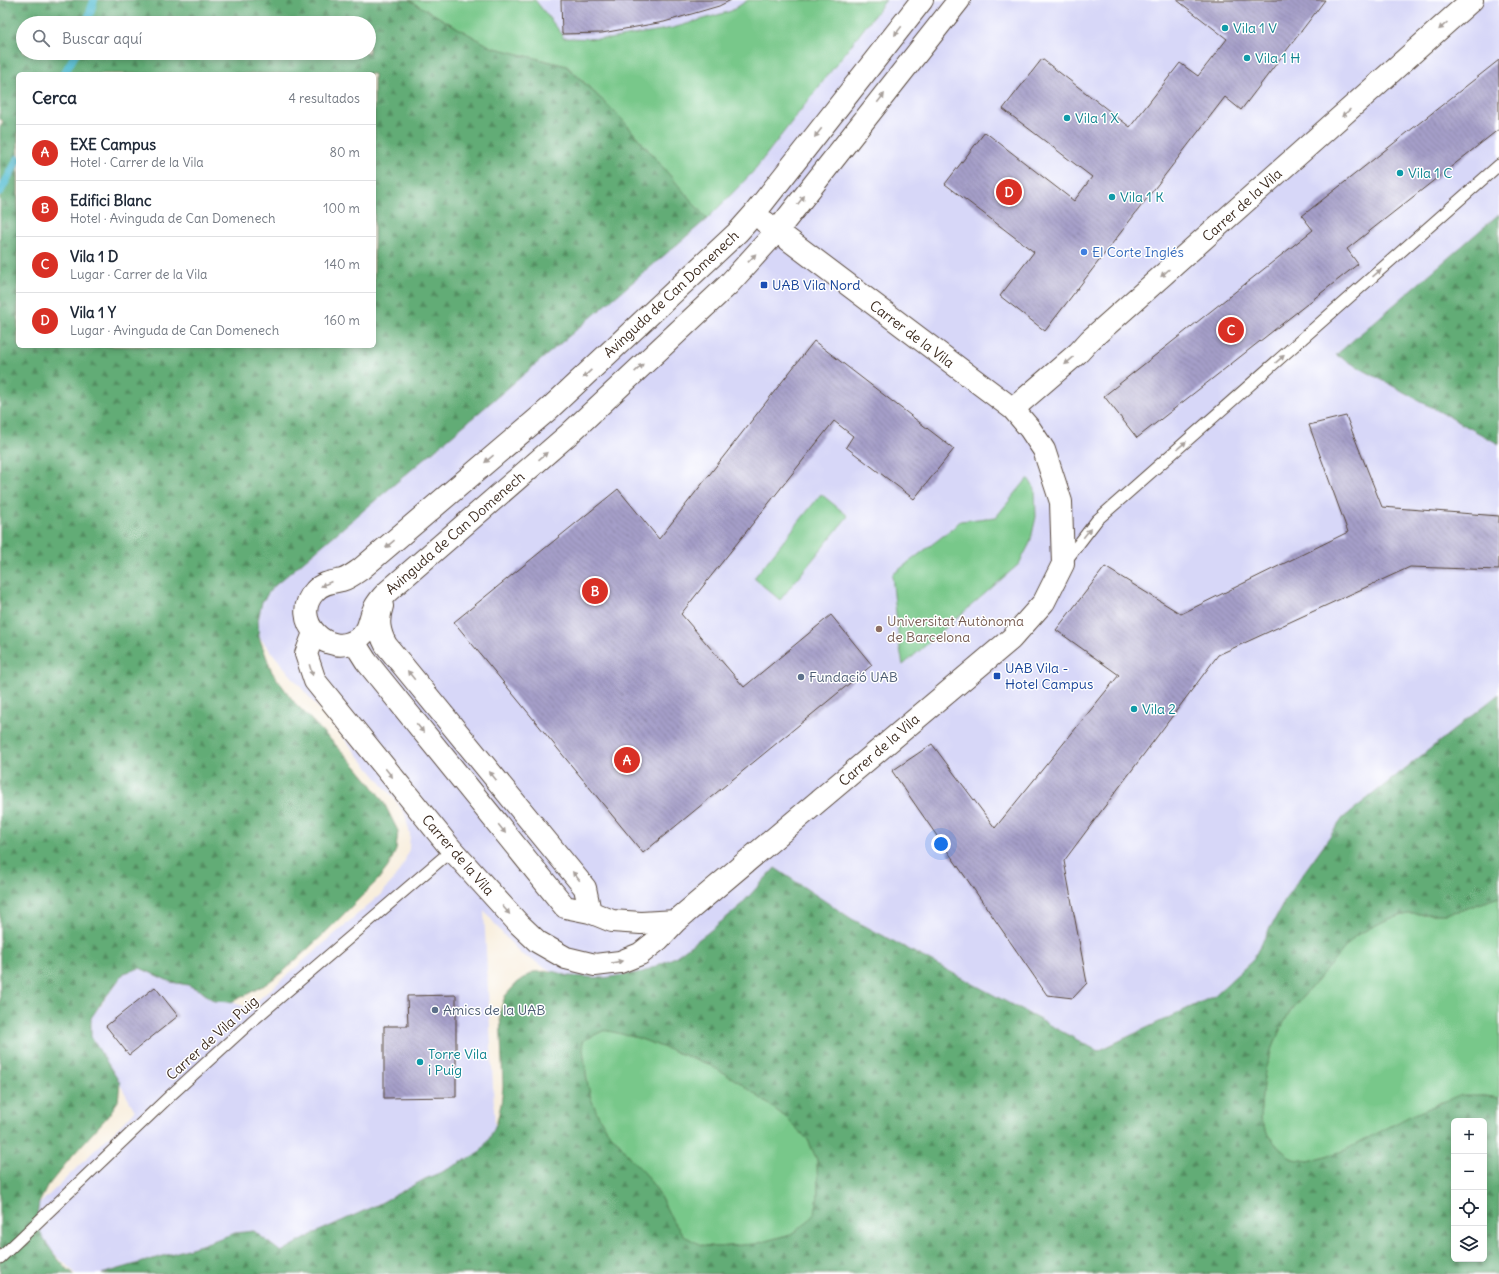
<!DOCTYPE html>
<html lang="es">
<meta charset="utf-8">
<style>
body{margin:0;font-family:Delius,sans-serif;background:#f2f2f3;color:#1f2937}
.controls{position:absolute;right:12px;bottom:12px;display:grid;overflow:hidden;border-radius:6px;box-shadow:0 2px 6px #0003}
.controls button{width:36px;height:36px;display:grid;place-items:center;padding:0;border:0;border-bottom:1px solid #e0e1e3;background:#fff;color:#1f2937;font:20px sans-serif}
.you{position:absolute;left:941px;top:844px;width:14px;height:14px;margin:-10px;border:3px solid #fff;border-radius:50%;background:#1a73e8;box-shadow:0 0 0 6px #1a73e833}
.badge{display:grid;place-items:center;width:26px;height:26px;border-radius:50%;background:#d93025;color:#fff;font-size:13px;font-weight:700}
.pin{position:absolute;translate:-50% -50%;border:2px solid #fff;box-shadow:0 1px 4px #0006}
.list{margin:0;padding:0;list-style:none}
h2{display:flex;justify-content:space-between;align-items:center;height:52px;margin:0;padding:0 16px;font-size:17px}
h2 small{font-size:13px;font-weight:400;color:#747a83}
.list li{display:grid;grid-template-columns:26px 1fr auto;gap:12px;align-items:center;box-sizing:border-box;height:56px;padding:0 16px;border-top:1px solid #e0e1e3}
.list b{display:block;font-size:15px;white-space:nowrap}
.list p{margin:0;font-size:13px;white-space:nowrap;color:#747a83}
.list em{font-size:13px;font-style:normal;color:#747a83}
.icon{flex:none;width:22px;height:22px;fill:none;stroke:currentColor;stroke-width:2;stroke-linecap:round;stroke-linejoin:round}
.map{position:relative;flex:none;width:1499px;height:1274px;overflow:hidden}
.search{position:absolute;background:#fff;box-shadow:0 2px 6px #0003;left:16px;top:16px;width:360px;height:44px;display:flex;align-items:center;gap:10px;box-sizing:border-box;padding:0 14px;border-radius:22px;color:#747a83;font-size:15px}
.panel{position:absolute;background:#fff;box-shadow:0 2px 6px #0003;left:16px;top:72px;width:360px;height:276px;border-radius:6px}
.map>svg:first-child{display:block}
</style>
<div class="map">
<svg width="1499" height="1274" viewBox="0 0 1499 1274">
<defs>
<pattern id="forest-firs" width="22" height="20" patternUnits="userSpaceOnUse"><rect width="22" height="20" fill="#62ac76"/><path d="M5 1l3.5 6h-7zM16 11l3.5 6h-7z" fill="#528c60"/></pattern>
<pattern id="building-back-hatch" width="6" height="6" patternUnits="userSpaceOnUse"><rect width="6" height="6" fill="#a59fc9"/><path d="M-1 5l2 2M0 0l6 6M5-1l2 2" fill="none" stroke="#8882a3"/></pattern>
</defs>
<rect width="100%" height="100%" fill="#fff"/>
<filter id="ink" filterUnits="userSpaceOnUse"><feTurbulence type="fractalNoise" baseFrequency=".025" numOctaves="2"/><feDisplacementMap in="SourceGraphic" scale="8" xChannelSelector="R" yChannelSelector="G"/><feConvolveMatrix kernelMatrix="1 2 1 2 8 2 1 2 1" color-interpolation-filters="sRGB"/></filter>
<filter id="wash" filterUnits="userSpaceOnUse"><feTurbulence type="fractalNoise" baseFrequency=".012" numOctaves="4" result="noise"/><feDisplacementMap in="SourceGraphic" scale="16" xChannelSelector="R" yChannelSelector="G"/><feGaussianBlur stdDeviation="0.9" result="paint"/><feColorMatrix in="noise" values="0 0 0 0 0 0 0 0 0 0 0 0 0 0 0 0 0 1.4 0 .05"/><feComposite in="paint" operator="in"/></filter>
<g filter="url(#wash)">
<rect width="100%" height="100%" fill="#f8eedd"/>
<path fill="#d7d7f8" d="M409 0H1499V214L1336 355 1499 444V694L1343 818 1289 893 1252 961 1214 996 1097 1051 852 919 775 868 737 909 706 934 675 957 643 972 604 978 569 976 552 971 521 954 502 933 484 910 496 1146 281 1252 235 1233 201 1245 102 1274H76L21 1222 135 1111 111 1068 100 1053 91 1037V1018L124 973 140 968 171 982 188 985 201 991 214 1001 231 1002 249 1008 381 894 395 878 404 863 409 849 410 834 405 815 397 802 259 637 258 620 262 602 272 588 706 219 620 117Z"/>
<path fill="#78c88a" stroke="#5a7954" d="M409 0H535L562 34 563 38 609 39 673 28 731 11 748 0H886L752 173 707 219 620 117 567 66 491 47Z
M1028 478 1035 489 1036 517 1030 543 1019 564 903 665 899 643 892 575 952 529 960 521 996 517Z
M821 494 848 516 780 600 754 578Z
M1499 897V1098L1479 1095 1441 1102 1343 1151 1309 1161 1293 1159 1280 1149 1268 1135 1260 1119 1263 1083 1266 1066 1279 1032 1289 1013 1355 936 1388 919 1408 914H1444L1462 910Z
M605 1030 638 1038 708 1064 739 1082 784 1116 808 1140 817 1160 818 1195 816 1213 804 1225 791 1234 755 1244 717 1247 701 1245 684 1236 673 1221 656 1189 644 1172 630 1158 619 1143 607 1130 598 1115 591 1099 587 1081 582 1041Z"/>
<path fill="url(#forest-firs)" stroke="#4e6b4a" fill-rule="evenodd" d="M0 0H409L491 47 566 66 620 117 707 219 272 588 262 602 258 620 259 637 272 672 294 702 356 766 371 784 383 801 398 831 396 850 388 867 377 881 326 932 284 971 266 984 246 995 231 1002 214 1001 201 991 188 985 171 982 140 968 124 973 101 1003 91 1018V1037L120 1083 118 1101 108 1116 72 1156 47 1187 39 1203 36 1221 43 1238 54 1254 65 1267 74 1274H0V128L3 121 0 119ZM23 23H369V53H23ZM18 74H374V346H18Z
M1499 214V444L1336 355Z
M1499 694V897L1462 910 1444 914H1408L1388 919 1355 936 1289 1013 1279 1032 1266 1066 1263 1083 1260 1119 1268 1135 1280 1149 1293 1159 1309 1161 1343 1151 1408 1117 1459 1095H1479L1499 1098V1274H102L201 1245 235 1233 254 1231 281 1252 317 1232 377 1205 425 1179 444 1171 479 1153 489 1139 497 1122 501 1104 503 1087 500 1012 505 996 517 983 533 972 552 971 569 976 604 978 643 972 675 957 706 934 737 909 775 868 852 919 1098 1051 1214 996 1252 961 1289 893 1343 818ZM605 1030 638 1038 708 1064 739 1082 784 1116 808 1140 817 1160 818 1195 815 1213 804 1225 791 1234 755 1244 717 1247 701 1245 684 1236 673 1221 656 1189 644 1172 630 1158 619 1143 607 1130 598 1115 591 1099 587 1081 582 1041ZM1454 1121H1484V1259H1454Z"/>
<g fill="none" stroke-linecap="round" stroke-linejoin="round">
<path stroke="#55bdd2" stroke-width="8" d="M87 23 94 0
M64 74 76 53
M0 192 18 159"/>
</g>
<g id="blocks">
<path fill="url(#building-back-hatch)" d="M561 0H731L719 6 664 22 602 33 562 34Z
M1177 0H1325L1241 110 1225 97 1045 331 1000 296 1034 252 945 184 985 132 1074 201 1092 177 1003 109 1042 59 1130 127 1180 63 1198 76 1227 39Z
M1499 60V129L1347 249 1358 264 1137 438 1104 396 1313 230 1302 216Z
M814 341 954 449 914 499 846 447 853 436 834 421 681 614 744 687 831 615 872 665 643 853 454 622 618 489 659 539Z
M1346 416 1382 507 1499 516V570L1410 567 1218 655 1064 861 1087 983 1073 998 1047 995 892 771 932 744 995 828 1119 675 1056 630 1105 567 1181 614 1348 532 1309 425Z
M155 987 178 1016 129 1055 106 1026Z
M456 995V1097L384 1098V1026H408L407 996Z"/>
</g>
</g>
<g filter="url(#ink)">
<use href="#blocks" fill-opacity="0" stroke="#57473b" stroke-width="1"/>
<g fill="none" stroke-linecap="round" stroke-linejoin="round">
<defs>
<path id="service" d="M1065 562 1097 520 1499 165
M0 1258 172 1094 251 1022 452 850"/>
<path id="minor" d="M922 0 754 214 738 232 549 409 361 569C355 573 349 578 342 580 332 582 322 583 315 591 288 619 329 661 359 638 371 629 368 621 374 609 377 603 382 597 387 592L569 434 728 285 777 231 959 0
M1013 409 1079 352 1090 340 1472 0
M382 606C377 621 379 632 386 645L585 888 590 912
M314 633 306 654 315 681 452 850 519 924 538 942 566 958 595 965 620 962 640 954 659 939 676 921 1011 639 1044 602 1063 564 1061 502 1044 450 1030 429 1013 409 765 222
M354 642 366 661 565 907 590 912 612 921 641 923 676 921"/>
</defs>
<use href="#service" stroke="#57473b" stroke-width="13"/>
<use href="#minor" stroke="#57473b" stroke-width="24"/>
<use href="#service" stroke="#fff" stroke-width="11"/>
<use href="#minor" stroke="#fff" stroke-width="22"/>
</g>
<defs><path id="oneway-solid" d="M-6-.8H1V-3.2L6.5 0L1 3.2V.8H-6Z"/></defs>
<g fill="#a79f9a">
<use href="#oneway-solid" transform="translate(1443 26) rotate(138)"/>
<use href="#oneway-solid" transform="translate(898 31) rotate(128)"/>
<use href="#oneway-solid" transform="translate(881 98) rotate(-52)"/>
<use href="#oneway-solid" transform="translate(1346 113) rotate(138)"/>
<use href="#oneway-solid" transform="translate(818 133) rotate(128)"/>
<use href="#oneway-solid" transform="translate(801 200) rotate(-52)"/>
<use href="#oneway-solid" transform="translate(752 258) rotate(-47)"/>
<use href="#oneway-solid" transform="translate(1165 273) rotate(138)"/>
<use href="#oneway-solid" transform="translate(1377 273) rotate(-41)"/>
<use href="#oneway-solid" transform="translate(1280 359) rotate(-41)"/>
<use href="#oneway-solid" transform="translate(1069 361) rotate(139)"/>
<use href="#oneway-solid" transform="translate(639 368) rotate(-43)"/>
<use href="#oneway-solid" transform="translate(587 374) rotate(137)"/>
<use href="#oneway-solid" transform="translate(1182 445) rotate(-41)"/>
<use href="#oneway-solid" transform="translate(543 456) rotate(-41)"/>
<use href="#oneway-solid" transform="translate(489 459) rotate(140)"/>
<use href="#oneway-solid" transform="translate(1087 533) rotate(-52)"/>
<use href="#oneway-solid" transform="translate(390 544) rotate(140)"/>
<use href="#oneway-solid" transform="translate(326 584) rotate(156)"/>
<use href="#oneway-solid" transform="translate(311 670) rotate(73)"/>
<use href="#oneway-solid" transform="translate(411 675) rotate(-129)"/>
<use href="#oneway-solid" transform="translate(420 728) rotate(51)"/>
<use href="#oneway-solid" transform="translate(389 773) rotate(51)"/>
<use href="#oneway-solid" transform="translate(493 776) rotate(-129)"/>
<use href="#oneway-solid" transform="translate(502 829) rotate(51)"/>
<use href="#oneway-solid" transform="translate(576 876) rotate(-129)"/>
<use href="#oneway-solid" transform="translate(506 910) rotate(49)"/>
<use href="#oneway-solid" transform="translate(617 962) rotate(-11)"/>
</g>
</g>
<g fill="#0f9aa8" stroke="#fff" stroke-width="1.5">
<circle cx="1225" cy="28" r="4"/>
<circle cx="1247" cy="58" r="4"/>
<circle cx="1067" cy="118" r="4"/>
<circle cx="1400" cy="173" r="4"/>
<circle cx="1112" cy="197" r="4"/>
<circle cx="1134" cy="709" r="4"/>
<circle cx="420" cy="1062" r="4"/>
</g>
<circle fill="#3f7fe0" stroke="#fff" stroke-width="1.5" cx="1084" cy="252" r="4"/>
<g fill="#1a4fb4" stroke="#fff" stroke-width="1.5">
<rect x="760" y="281" width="8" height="8" rx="2"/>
<rect x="993" y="672" width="8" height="8" rx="2"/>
</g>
<circle fill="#8d6e63" stroke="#fff" stroke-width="1.5" cx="879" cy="629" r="4"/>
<g fill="#5c6f8a" stroke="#fff" stroke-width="1.5">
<circle cx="801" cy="677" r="4"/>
<circle cx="435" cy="1010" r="4"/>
</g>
<g text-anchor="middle" stroke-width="3" stroke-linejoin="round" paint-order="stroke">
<g font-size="14" fill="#0d838f" stroke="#fff" text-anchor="start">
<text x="1233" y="33">Vila 1 V</text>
<text x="1255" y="63">Vila 1 H</text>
<text x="1075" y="123">Vila 1 X</text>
<text x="1408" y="178">Vila 1 C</text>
<text x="1120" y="202">Vila 1 K</text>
<text x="1142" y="714">Vila 2</text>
<text x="428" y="1059">Torre Vila<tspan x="428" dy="16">i Puig</tspan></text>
</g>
<g font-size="14" fill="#3b2a1e" stroke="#fff">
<text transform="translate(1242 205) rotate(-42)" y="5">Carrer de la Vila</text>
<text transform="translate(671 294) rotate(-43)" y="5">Avinguda de Can Domenech</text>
<text transform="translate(912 334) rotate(37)" y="5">Carrer de la Vila</text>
<text transform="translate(455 533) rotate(-41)" y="5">Avinguda de Can Domenech</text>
<text transform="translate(879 750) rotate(-41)" y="5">Carrer de la Vila</text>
<text transform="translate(458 855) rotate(49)" y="5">Carrer de la Vila</text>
<text transform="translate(212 1038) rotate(-42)" y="5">Carrer de Vila Puig</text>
</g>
<g font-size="14" fill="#366cbe" stroke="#fff" text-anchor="start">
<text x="1092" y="257">El Corte Inglés</text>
</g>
<g font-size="14" fill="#164399" stroke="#fff" text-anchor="start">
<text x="772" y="290">UAB Vila Nord</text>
<text x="1005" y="673">UAB Vila -<tspan x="1005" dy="16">Hotel Campus</tspan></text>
</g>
<g font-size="14" fill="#785e54" stroke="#fff" text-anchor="start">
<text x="887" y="626">Universitat Autònoma<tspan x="887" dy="16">de Barcelona</tspan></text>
</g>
<g font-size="14" fill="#4e5e75" stroke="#fff" text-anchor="start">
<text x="809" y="682">Fundació UAB</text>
<text x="443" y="1015">Amics de la UAB</text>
</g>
</g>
</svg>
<div class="controls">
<button>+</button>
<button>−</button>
<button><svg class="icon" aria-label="locate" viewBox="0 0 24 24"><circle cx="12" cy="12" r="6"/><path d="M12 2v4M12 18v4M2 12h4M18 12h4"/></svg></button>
<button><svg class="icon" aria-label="layers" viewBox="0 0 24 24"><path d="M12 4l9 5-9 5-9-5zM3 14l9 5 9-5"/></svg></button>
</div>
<div class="you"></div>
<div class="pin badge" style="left:627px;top:760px">A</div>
<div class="pin badge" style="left:595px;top:591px">B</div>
<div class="pin badge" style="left:1231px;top:330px">C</div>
<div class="pin badge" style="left:1009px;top:192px">D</div>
<div class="search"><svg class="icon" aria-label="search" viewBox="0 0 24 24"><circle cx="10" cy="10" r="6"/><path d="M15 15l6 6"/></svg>Buscar aquí</div>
<section class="panel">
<h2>Cerca<small>4 resultados</small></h2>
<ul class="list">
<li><span class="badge">A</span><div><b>EXE Campus</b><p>Hotel · Carrer de la Vila</p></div><em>80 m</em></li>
<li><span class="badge">B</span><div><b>Edifici Blanc</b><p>Hotel · Avinguda de Can Domenech</p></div><em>100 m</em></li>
<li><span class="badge">C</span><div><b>Vila 1 D</b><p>Lugar · Carrer de la Vila</p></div><em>140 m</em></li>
<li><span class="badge">D</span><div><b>Vila 1 Y</b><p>Lugar · Avinguda de Can Domenech</p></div><em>160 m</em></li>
</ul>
</section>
</div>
